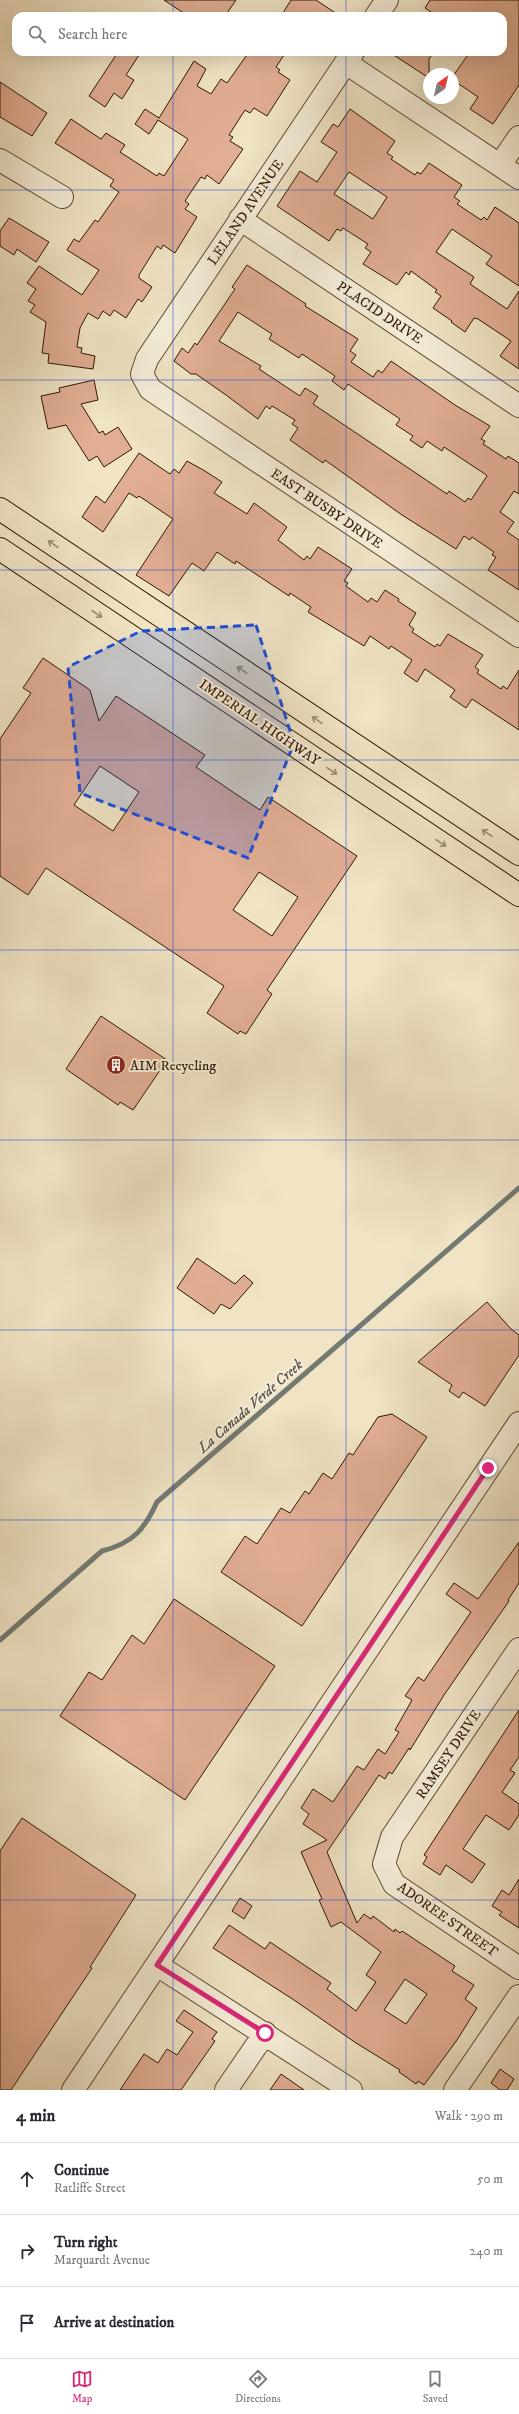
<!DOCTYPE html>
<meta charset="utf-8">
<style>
body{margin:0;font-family:"IM FELL DW Pica",serif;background:#f7f7f7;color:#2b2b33}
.compass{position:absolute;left:423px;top:68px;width:36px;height:36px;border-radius:50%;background:#fff;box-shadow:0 4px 16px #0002;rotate:34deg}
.stop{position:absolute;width:12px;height:12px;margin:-9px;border:3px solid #db2777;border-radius:50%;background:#fff}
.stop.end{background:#db2777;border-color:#fff;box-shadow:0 1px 4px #0008}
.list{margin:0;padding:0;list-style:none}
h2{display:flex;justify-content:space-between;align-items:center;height:52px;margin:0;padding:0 16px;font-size:17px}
h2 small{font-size:13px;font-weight:400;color:#7c7c81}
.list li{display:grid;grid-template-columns:26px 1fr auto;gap:12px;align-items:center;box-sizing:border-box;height:72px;padding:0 16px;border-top:1px solid #e1e1e2}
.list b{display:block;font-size:15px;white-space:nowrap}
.list p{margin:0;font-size:13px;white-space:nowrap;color:#7c7c81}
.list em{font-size:13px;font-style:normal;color:#7c7c81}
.icon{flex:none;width:22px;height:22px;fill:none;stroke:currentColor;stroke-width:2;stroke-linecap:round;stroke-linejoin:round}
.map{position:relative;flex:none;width:519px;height:2090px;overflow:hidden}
.search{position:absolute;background:#fff;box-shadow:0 4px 16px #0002;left:12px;right:12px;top:12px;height:44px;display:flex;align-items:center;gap:10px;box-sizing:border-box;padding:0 14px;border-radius:12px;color:#7c7c81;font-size:15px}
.sheet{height:268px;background:#fff}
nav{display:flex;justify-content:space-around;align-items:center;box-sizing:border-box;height:56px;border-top:1px solid #e1e1e2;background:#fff;font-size:11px;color:#7c7c81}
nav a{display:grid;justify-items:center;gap:2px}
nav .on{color:#db2777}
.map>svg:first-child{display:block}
</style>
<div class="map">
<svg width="519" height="2090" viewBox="0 0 519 2090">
<rect width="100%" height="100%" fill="#f0e4c5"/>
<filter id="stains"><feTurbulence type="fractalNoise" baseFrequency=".005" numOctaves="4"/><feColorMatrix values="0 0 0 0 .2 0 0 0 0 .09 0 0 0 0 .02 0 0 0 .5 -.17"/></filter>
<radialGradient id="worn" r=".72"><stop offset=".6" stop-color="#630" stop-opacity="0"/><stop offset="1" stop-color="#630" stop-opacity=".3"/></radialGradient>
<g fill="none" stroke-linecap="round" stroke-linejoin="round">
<path stroke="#727a72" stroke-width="5" d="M0 1640 102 1551C133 1543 144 1530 157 1502L519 1188"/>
</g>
<path fill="#e1ae94" stroke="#2f1701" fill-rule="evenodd" d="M164 0H236L225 16H188Z
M291 0H316L340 16H281Z
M430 0H519V85L493 124 470 109 478 97 453 80V76L470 52H503V16H437L425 8Z
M118 52H141L126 75 134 80 122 99 114 93 105 107 89 96Z
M249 52H286L276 67 280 70 278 72 290 80 267 116 254 108 250 113 245 110 229 135 233 137 230 141 243 149 219 184 207 175 205 179 201 177 185 201 189 204 185 209 197 217 175 253 163 245 161 249 157 246 139 275V278L152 287 142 302 138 299 126 318 114 310 110 316 103 311 98 319 88 313 80 328 77 347 82 348 81 353 95 356 93 369 48 363 49 354 42 353 46 322 30 312 35 305 28 301 36 289 27 283 39 266 82 295 99 270 67 250 74 239 79 242 95 220 98 222 119 192 110 186 114 180 55 143 71 119 101 139 106 133 125 145 120 152 157 176 159 173 164 176 188 139 158 120 149 134 135 124 145 109 159 118 194 61 206 69 197 86 211 94 221 79 227 83Z
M389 52H434L429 59V78Z
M0 82 47 113 32 136 0 117Z
M350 109 395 141 387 153 393 157 391 159 415 175 417 172 421 174 429 163 462 185 454 197 460 201 457 204 481 220 484 217 487 220 495 207 519 223V286L486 264 492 256 452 229 436 252 474 277 470 284 507 309 519 291V369L500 356 511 341 478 319 474 318 465 332 451 322 452 321 433 308 441 296 435 292 437 290 411 271 409 275 406 272 397 285 363 264 371 252 365 248 368 244 343 228 341 231 337 229 329 241 277 206 300 171 317 182 337 152 321 142 333 124 338 127ZM349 172 387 197 373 219 334 194Z
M9 218 49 242 36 262 17 249 14 255 0 246V231Z
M247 265 306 304 305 306 358 339 350 351 356 355 351 362 373 377 378 370 382 373 391 361 455 405 490 426 481 439 485 441 483 444 506 459 508 456 519 463V494L514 491 500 512 514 522 507 532 519 540V590L488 570 496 557 492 555 494 552 472 537 470 540 464 536 456 549 402 515 325 460 323 463 290 440 298 428 292 424 295 420 272 406 270 409 266 406 258 419 226 395 196 374H191L174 361 182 348 188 353 195 343 197 345 235 289 232 287ZM238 312 272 334 269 339 299 358 302 354 335 376 332 381 344 390 348 384 400 419 396 425 413 436 410 440 422 448 427 441 442 451 444 447 485 474 487 476 471 500 468 498 465 502 449 491 447 494 313 404 318 396 305 388 300 396 259 369 261 366 219 341Z
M94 380 98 400 81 404 99 433 103 431 105 435 118 427 132 449 104 467 97 456 89 461 66 425 48 429 41 396 60 392 59 388Z
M139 453 170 474 174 469 179 473 187 461 205 471 222 482 214 493 247 514 254 503 287 527 278 540 304 560 307 556 310 559 318 547 352 569 344 581 348 583 346 586 368 602 371 598 377 602 385 590 399 599 398 601 416 613 409 625 414 629 412 632 435 647 437 644 440 646 448 634 483 655 475 667 479 670 477 673 501 689 503 686 507 689 519 670V730L472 699 466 708 450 697 455 690 425 669 417 682 404 673 412 660 391 646 389 649 370 636 364 646 308 612 311 607 290 593 289 596 236 561 235 564 217 552 204 571 192 563 169 596 136 575 173 519 139 496 137 498 129 493 103 532 82 517 96 496 105 503Z
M43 658 90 690 99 721 116 696 205 755 196 767 233 792 260 810 268 797 357 856 267 990 272 994 246 1034 240 1031 238 1034 207 1013 224 986 46 868 28 895 0 876V739L31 693 23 688ZM100 766 139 792 113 831 74 805ZM259 872 298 897 272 936 233 910Z
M101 1016 167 1060 133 1110 120 1102 118 1105 66 1069Z
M197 1258 235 1284 244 1275 253 1283 230 1309 221 1304 214 1314 177 1288Z
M487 1302 511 1329 519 1335V1355L485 1406 463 1392 459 1398 449 1391 452 1385 418 1362Z
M392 1414 427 1437 302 1626 221 1572 245 1536 257 1544 281 1508 290 1513 305 1491 309 1494 323 1473 332 1479 349 1453 353 1455 378 1417Z
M519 1542V1583L508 1600 509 1601 444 1695 410 1750 409 1748 392 1774 389 1772 385 1779 379 1775 327 1852 357 1923 364 1914 371 1919 373 1916 394 1932 395 1929 400 1933 402 1931 455 1966 452 1971 474 1985 465 1999 477 2008 457 2040 424 2085 418 2081 416 2084 399 2072 400 2070 356 2043 294 2000 213 1948 229 1925 265 1949 270 1942 331 1983 327 1989 356 2011 376 1982 366 1975 381 1952 341 1922 331 1927 319 1900 322 1899 301 1852 327 1840 303 1824 309 1814 301 1808 313 1789 333 1802 357 1766 364 1770 378 1749 385 1754 399 1732 395 1730 412 1700 405 1696 418 1677 424 1681 471 1612 446 1594 454 1583 478 1599ZM405 1979 427 1994 406 2024 384 2010Z
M174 1599 275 1666 185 1800 60 1716 89 1672 102 1680 132 1635 144 1644Z
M519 1710V1757L510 1770 515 1773 502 1792 519 1804V1815L509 1830 486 1815 463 1849 485 1864 472 1883 446 1865 440 1875 423 1864 427 1857 424 1855Z
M22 1818 136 1895 90 1967 92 1968 11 2090H0V1851Z
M519 1879V1928L499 1915 502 1912 492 1906 502 1890 509 1895Z
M240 1898 252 1906 244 1919 232 1911Z
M184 2010 217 2032 212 2039 215 2041 181 2090H120L144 2054 158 2063 167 2049 177 2055 193 2032 176 2021Z
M500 2069 514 2079 507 2090H500L491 2083Z
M281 2074 304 2090H270Z"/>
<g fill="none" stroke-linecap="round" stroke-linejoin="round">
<defs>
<path id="minor" d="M376 16 387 0
M353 52 147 359 142 374 150 389 519 636
M346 63 519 178
M0 160 62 197
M500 165 519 137
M240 219 519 406
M519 1649 392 1837 384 1864 394 1884 519 1968
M157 1965 351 2090
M73 2090 519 1423
M226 2090 265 2033
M455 2090 519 1996"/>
<path id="major" d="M0 509 519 854
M0 549 519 895"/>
</defs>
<use href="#minor" stroke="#5f4a32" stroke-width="24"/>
<use href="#major" stroke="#2f1701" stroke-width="24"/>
<use href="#minor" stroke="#f5edd9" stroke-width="22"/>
<use href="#major" stroke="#f0e4c5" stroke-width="22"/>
</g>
<defs><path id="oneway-shaft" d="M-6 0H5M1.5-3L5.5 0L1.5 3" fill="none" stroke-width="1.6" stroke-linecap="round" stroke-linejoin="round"/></defs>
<g stroke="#99886d">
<use href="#oneway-shaft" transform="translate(53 544) rotate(-146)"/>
<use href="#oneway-shaft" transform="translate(97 614) rotate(34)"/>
<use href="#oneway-shaft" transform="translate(242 670) rotate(-146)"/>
<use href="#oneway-shaft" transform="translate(317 720) rotate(-146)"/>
<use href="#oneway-shaft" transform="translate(332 771) rotate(34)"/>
<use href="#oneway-shaft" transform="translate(487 833) rotate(-146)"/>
<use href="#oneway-shaft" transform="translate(441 843) rotate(34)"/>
</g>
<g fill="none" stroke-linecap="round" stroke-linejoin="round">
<path stroke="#db2777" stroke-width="5" d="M265 2033 157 1965 488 1468"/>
</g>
<path fill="#1d4ed8" fill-opacity="0.2" stroke="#1d4ed8" stroke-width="3" stroke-dasharray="8 5" stroke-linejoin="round" d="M256 625 294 743 248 858 80 793 68 667 141 631Z"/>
<path fill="none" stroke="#1d4ed8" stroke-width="1" stroke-opacity="0.55" d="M173 0V16M346 0V16M173 52V2090M346 52V2090M0 190H519M0 380H519M0 570H519M0 760H519M0 950H519M0 1140H519M0 1330H519M0 1520H519M0 1710H519M0 1900H519"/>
<defs>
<symbol id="building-disc" viewBox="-11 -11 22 22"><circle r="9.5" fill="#8f2418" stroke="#f5edd9"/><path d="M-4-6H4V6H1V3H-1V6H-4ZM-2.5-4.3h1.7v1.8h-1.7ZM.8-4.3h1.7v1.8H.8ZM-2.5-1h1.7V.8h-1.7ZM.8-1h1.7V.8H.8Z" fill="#fff"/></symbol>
</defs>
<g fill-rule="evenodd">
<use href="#building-disc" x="105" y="1054" width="22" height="22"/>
</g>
<g text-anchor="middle" stroke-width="4" stroke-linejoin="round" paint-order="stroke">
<g font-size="14" fill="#2f1701" stroke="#f5edd9">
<text transform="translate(245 212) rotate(-56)" y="5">LELAND AVENUE</text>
<text transform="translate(380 312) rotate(34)" y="5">PLACID DRIVE</text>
<text transform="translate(327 508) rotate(34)" y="5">EAST BUSBY DRIVE</text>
<text transform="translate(260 722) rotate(34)" y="5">IMPERIAL HIGHWAY</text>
<text transform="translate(448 1754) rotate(-56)" y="5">RAMSEY DRIVE</text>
<text transform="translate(448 1919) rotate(35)" y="5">ADOREE STREET</text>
</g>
<g font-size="14" fill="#2f1701" stroke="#f5edd9" text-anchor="start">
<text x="130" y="1070">AIM Recycling</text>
</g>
<g font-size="15" font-style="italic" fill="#565143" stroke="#f5edd9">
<text transform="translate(250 1406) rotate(-41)" y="5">La Canada Verde Creek</text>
</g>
</g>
<rect width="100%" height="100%" filter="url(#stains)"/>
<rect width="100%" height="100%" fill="url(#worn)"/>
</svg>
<svg class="compass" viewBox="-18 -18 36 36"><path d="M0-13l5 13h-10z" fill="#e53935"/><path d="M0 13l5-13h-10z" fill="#7c7c81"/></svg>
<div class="stop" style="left:265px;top:2033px"></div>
<div class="stop end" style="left:488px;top:1468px"></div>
<div class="search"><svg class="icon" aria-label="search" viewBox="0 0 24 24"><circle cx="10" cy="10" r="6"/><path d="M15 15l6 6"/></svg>Search here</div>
</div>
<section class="sheet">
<h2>4 min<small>Walk · 290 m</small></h2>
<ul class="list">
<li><svg class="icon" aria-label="ahead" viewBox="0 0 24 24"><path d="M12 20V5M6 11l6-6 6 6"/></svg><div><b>Continue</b><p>Ratliffe Street</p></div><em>50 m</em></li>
<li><svg class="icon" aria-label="right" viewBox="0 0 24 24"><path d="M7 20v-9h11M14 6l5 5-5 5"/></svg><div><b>Turn right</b><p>Marquardt Avenue</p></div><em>240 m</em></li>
<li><svg class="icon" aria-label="arrive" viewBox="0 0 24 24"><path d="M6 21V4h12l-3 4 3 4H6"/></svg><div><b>Arrive at destination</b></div></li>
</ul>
</section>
<nav>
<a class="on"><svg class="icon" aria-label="map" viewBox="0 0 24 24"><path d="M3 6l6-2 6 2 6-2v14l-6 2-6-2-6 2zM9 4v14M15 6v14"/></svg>Map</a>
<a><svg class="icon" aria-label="directions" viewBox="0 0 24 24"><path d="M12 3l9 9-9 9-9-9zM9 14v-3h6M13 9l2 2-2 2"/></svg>Directions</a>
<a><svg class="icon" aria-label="saved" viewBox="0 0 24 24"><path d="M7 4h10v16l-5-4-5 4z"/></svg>Saved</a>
</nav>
